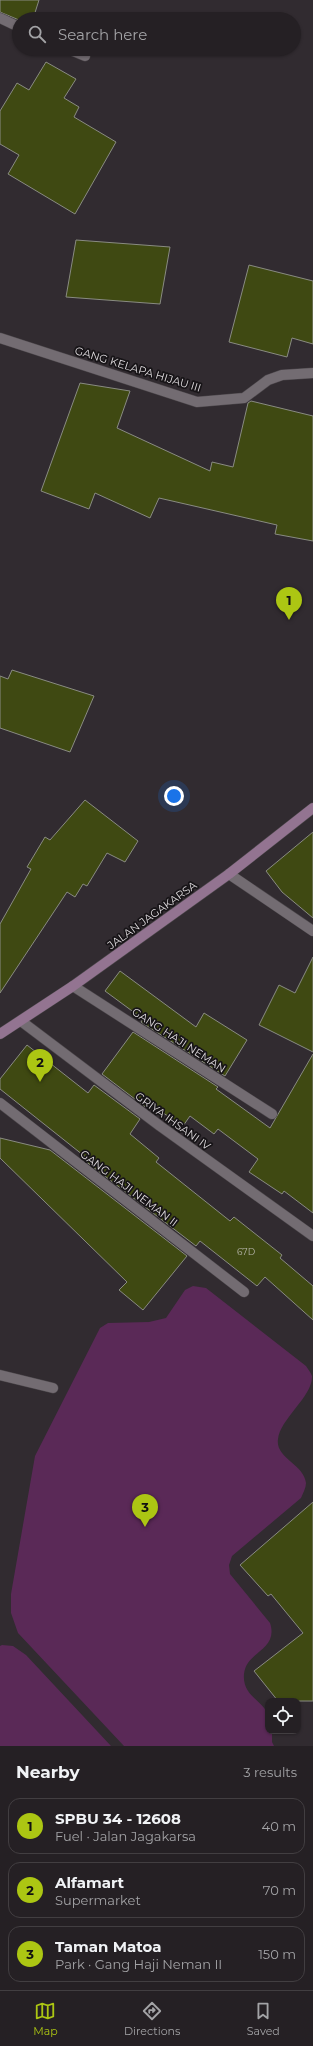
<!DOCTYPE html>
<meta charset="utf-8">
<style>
body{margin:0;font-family:Montserrat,sans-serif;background:#2d282c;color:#f1f3f6}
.controls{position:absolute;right:12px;bottom:12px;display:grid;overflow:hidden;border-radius:8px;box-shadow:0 1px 3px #0004}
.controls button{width:36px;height:36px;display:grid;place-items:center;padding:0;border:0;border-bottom:1px solid #423e41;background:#252024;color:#f1f3f6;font:20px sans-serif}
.you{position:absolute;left:174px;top:796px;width:14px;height:14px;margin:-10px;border:3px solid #fff;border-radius:50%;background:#1a73e8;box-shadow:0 0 0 6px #1a73e833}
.badge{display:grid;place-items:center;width:26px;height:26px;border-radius:50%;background:#acc613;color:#111;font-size:13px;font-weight:700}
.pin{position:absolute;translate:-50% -33px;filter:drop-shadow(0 1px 2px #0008)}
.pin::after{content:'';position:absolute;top:21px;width:14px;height:12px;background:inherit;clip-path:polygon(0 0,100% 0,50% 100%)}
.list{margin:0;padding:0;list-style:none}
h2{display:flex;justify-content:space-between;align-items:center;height:52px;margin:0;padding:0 16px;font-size:17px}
h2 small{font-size:13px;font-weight:400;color:#a3a3a6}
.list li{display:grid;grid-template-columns:26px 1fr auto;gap:12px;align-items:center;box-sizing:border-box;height:56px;margin:0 8px 8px;padding:0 8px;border:1px solid #423e41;border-radius:12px}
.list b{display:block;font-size:15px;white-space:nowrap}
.list p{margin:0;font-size:13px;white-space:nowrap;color:#a3a3a6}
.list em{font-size:13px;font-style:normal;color:#a3a3a6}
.icon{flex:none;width:22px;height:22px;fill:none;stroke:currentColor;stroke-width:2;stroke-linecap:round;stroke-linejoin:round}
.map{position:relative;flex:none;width:313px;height:1746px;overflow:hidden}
.search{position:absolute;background:#252024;box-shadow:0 1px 3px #0004;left:12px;right:12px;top:12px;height:44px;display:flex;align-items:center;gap:10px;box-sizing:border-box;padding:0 14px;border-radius:22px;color:#a3a3a6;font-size:15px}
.sheet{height:244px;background:#252024}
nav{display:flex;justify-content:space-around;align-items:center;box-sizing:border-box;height:56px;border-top:1px solid #423e41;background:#252024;font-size:11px;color:#a3a3a6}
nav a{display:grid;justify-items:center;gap:2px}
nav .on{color:#acc613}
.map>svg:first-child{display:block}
</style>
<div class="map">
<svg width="313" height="1746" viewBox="0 0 313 1746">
<rect width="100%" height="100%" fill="#312b30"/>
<path fill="#5a2957" d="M193 1286 206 1288 306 1366C308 1369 311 1373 312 1376 313 1396 280 1419 278 1439 275 1458 304 1464 306 1483 306 1488 303 1493 301 1498L232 1556 229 1565 230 1574 270 1623C279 1650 246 1651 244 1674 242 1696 263 1700 268 1715 269 1720 268 1727 268 1731H272V1742L274 1746H124L18 1633 11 1613V1594L35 1456 100 1328 108 1323 149 1322 166 1318 185 1290Z
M2 1645 13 1646 26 1655 111 1746H0V1646Z"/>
<path fill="#3f4912" stroke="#898b82" d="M0 0H39L33 19 19 20 0 12Z
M46 62 76 79 64 98 79 107 74 117 116 142 75 214 8 174 19 155 0 144V111L17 83 29 90Z
M76 240 170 247 160 304 66 297Z
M249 265 313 281V344L292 338 287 357 229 342Z
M80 383 130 391 117 428 210 471 212 462 233 467 248 403 251 401 313 416V541L275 534 277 525 159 498 150 518 95 493 89 509 41 491Z
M12 670 94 696 70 752 0 728V676L8 679Z
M85 800 138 841 125 862 107 853 87 886 83 884 75 897 67 892 0 993V924L31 869 27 867 45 837 50 840Z
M313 832V918L282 892 266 871Z
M313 957V1052L259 1025 279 985 295 993Z
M120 971 196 1027 204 1013 247 1040 225 1076 141 1022 143 1019 105 991Z
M133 1032 218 1087 216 1089 270 1128 313 1054V1213L284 1191 282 1194 249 1172 258 1159 218 1129 214 1134 190 1116 183 1126 151 1105 148 1109 102 1074Z
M27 1045 88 1093 94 1085 140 1119 130 1134 159 1158 156 1162 230 1221 234 1217 282 1255 280 1258 313 1286V1320L265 1277 257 1286 200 1241 196 1246 80 1157 88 1159 0 1089V1079Z
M0 1138 50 1150 187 1256 143 1310 119 1290 127 1282 0 1158Z
M313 1502V1701H278L254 1671 303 1633 271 1594 268 1596 240 1565Z"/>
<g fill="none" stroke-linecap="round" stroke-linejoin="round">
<defs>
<path id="street" d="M0 18 19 27
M68 49 85 56
M0 338 197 402 244 398 268 380 282 375 313 373
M229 874 313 931
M73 986 272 1114
M21 1021 160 1126 313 1236
M0 1103 244 1292
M0 1375 53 1388"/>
<path id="secondary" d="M0 1034 73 986 229 874 313 808"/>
</defs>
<use href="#street" stroke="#4c474b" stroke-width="11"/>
<use href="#secondary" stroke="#4c474b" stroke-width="11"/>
<use href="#street" stroke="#736c72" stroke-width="10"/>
<use href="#secondary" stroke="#937491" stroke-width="10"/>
</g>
<g text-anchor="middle" stroke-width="3.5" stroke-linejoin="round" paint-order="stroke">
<g font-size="9" fill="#b7b6ab">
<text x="246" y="1255">67D</text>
</g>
<g font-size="11" fill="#dfdbde" stroke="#171417">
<text transform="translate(138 369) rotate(17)" y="4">GANG KELAPA HIJAU III</text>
<text transform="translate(152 915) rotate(-36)" y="4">JALAN JAGAKARSA</text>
<text transform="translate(179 1040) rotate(33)" y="4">GANG HAJI NEMAN</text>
<text transform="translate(173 1121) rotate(36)" y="4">GRIYA IHSANI IV</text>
<text transform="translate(129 1188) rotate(37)" y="4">GANG HAJI NEMAN II</text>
</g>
</g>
</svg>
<div class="controls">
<button><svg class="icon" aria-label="locate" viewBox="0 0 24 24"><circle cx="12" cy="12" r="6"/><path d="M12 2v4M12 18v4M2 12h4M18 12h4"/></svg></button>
</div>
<div class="you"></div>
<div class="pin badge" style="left:289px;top:620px">1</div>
<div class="pin badge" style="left:40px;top:1082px">2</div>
<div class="pin badge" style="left:145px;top:1527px">3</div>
<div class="search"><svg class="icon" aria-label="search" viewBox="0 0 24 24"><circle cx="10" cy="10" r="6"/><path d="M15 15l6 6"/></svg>Search here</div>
</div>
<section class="sheet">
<h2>Nearby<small>3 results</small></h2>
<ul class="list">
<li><span class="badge">1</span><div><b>SPBU 34 - 12608</b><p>Fuel · Jalan Jagakarsa</p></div><em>40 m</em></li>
<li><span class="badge">2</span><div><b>Alfamart</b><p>Supermarket</p></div><em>70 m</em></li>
<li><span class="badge">3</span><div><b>Taman Matoa</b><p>Park · Gang Haji Neman II</p></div><em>150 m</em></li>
</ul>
</section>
<nav>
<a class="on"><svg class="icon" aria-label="map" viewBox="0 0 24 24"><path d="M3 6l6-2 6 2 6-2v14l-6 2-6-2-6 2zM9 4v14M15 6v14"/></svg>Map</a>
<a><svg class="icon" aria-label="directions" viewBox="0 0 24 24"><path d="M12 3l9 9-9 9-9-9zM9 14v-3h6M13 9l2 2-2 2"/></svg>Directions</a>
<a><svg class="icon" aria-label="saved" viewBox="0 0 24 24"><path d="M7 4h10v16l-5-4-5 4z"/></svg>Saved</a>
</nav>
